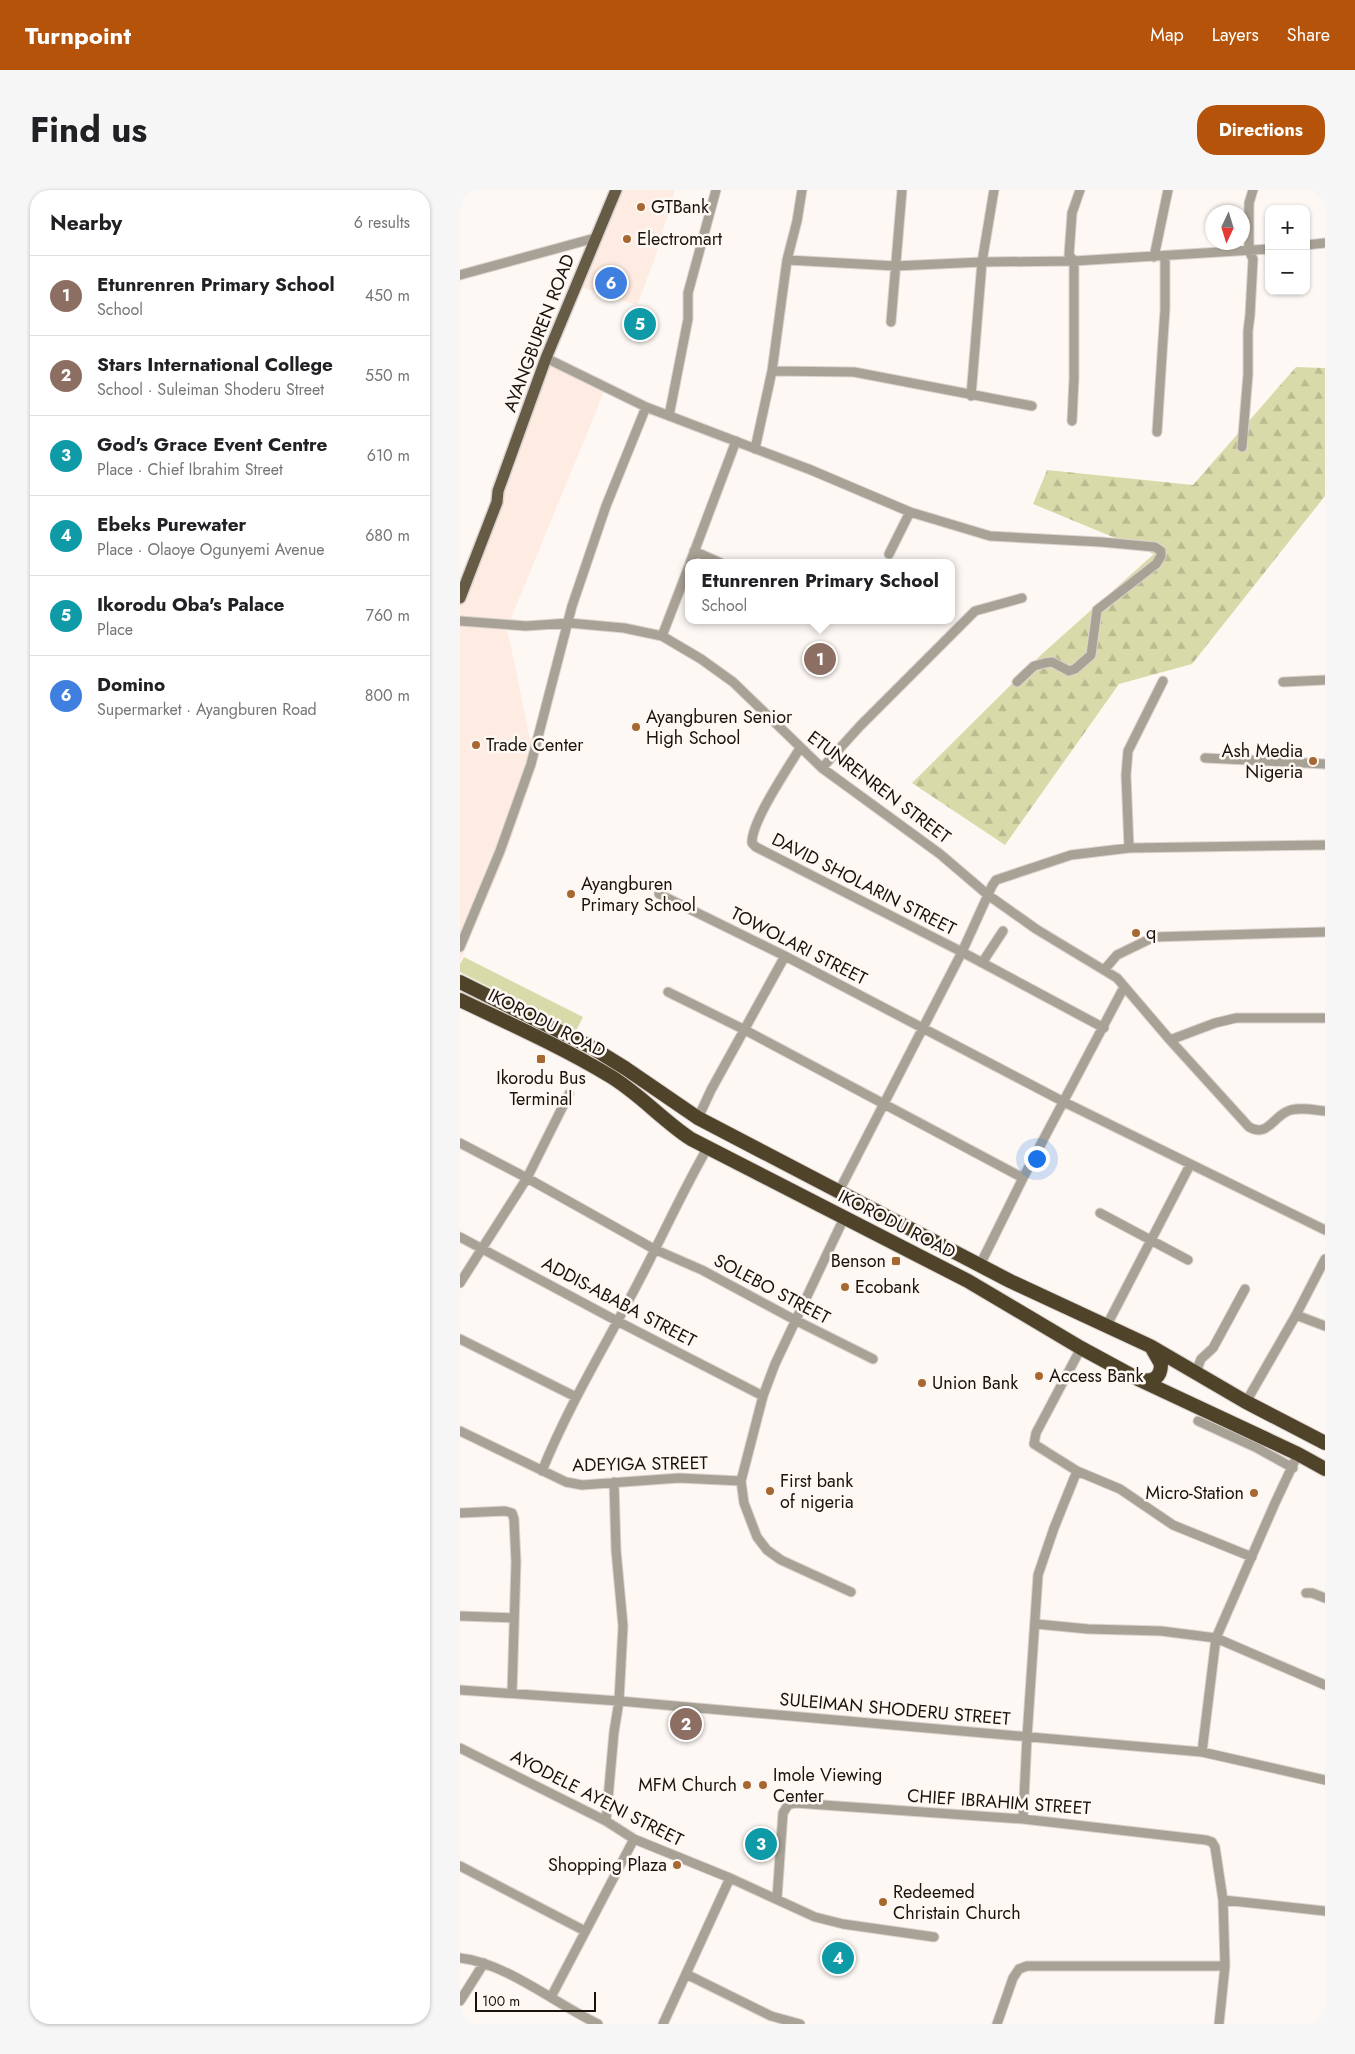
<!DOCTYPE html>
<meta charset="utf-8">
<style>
body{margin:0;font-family:Jost,sans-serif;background:#f6f6f6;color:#202124}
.controls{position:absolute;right:15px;top:15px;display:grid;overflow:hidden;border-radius:10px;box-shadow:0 1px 4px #0004}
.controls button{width:45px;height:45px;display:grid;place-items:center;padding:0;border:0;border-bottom:1px solid #e0e0e0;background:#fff;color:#202124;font:25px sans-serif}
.compass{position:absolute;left:745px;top:15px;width:45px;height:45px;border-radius:50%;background:#fff;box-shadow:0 1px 4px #0004;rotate:184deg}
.scale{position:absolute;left:15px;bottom:12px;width:121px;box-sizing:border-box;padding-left:5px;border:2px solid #1c120c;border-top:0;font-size:14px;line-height:18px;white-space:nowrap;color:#1c120c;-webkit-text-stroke:4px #fef8f4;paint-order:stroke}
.you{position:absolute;left:576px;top:968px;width:18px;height:18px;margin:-12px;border:4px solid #fff;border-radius:50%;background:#1a73e8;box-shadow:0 0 0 8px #1a73e833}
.badge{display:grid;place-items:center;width:32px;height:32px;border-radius:50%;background:#b45309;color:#fff;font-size:16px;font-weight:700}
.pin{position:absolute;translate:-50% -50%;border:2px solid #fff;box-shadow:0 1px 5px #0006}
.popup{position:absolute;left:225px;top:369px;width:270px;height:65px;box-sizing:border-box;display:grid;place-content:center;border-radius:10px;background:#fff;filter:drop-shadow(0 1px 4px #0005);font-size:16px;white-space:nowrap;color:#757577}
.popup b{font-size:19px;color:#202124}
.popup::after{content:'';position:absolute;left:50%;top:100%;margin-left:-10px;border:10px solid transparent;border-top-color:#fff}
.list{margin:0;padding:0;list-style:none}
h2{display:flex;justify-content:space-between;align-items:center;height:65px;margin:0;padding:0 20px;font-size:21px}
h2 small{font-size:16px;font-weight:400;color:#757577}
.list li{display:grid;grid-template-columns:32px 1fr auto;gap:15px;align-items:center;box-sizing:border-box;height:80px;padding:0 20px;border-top:1px solid #e0e0e0}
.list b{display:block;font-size:19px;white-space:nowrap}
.list p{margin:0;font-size:16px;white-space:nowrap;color:#757577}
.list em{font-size:16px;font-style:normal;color:#757577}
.map{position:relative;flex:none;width:865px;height:1834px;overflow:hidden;border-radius:20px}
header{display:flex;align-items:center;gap:30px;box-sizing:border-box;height:70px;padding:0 25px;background:#b45309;color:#fff}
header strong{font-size:24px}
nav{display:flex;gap:28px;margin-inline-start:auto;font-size:18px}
.intro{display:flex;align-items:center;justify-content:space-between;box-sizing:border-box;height:120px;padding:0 30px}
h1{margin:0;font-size:35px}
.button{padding:12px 22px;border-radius:20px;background:#b45309;color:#fff;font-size:18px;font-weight:700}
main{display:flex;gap:30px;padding:0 30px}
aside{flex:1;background:#fff;border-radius:20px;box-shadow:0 1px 4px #0004}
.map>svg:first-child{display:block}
</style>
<header>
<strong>Turnpoint</strong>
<nav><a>Map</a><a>Layers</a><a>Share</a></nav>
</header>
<div class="intro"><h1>Find us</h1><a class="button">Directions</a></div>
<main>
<aside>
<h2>Nearby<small>6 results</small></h2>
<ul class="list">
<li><span class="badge" style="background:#8d6e63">1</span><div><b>Etunrenren Primary School</b><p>School</p></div><em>450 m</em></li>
<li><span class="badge" style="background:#8d6e63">2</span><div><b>Stars International College</b><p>School · Suleiman Shoderu Street</p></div><em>550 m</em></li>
<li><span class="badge" style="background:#0f9aa8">3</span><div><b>God's Grace Event Centre</b><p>Place · Chief Ibrahim Street</p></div><em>610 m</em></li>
<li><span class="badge" style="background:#0f9aa8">4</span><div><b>Ebeks Purewater</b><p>Place · Olaoye Ogunyemi Avenue</p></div><em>680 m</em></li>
<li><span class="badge" style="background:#0f9aa8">5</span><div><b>Ikorodu Oba's Palace</b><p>Place</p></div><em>760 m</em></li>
<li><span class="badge" style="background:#3f7fe0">6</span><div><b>Domino</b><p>Supermarket · Ayangburen Road</p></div><em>800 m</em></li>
</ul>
</aside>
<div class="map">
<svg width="865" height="1834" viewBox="0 0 865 1834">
<defs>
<pattern id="forest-firs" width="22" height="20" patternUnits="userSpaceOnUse" patternTransform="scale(1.25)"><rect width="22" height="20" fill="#d8dba9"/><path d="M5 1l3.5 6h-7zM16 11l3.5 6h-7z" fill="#b9bb90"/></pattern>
</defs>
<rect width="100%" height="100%" fill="#fef8f4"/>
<path fill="#feebe2" d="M161 0H215L195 68 177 115 121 97Z
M94 167 148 192 47 438 76 577 46 663 0 772V411Z"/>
<path fill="#d8dba9" d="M4 767 123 827 116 841 0 782V774Z"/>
<path fill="url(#forest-firs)" d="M836 177 865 178V306L732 474 659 494 545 655 452 593 583 463 694 364 573 314 587 280 733 295Z"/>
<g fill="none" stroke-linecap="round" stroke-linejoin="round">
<defs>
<path id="minor" d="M846 55 865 53
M694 67 708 0
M327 70 436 76 522 72 614 71 809 59
M0 85 135 48
M431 132 442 0
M86 168 186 217 351 280 450 322 530 346 641 352 695 357 701 361V366L696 374 637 420 631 465 615 479 609 481 592 472 585 473 574 476 557 492
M312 181 394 182 572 216
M511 206 522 72 534 0
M209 226 228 129V103L256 0
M612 231 614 188V71L609 65 612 23 620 0
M697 242 705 119V66
M782 257 788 184V141L790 125 793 69 789 61V13L793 0
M295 259 312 181 327 70 337 31 342 0
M234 361 261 373
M429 364 450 322
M230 373 276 251
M0 431 66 436 109 433 164 438 202 446 241 469 273 492 362 578 480 664 528 705 576 739 657 788 710 850 789 937C807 947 812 929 826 922 836 916 854 920 865 921
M202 446 229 376
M823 492 865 490
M340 558C328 578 291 632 292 653L296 657 502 762 644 838
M745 568 865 574
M362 578 400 536 515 421 562 408
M669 658 666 585 668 561 703 491
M199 704 325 766 604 912 865 1040
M0 757 40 661 71 574 112 416 146 316 186 217
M522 773 543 741
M644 780 657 765 694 747 865 742
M208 802 285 840 563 988
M710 850 755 833 776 828H865
M238 928 251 900 325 766
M0 953 67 988 194 1059 242 1080 335 1130 413 1169
M379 1001 502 762 532 696 536 690 611 665 669 658 865 655
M640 1023 728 1070
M384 1028 315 1174 303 1206 281 1291 284 1313 297 1347 307 1360 321 1370 391 1402
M0 1047 157 1131 303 1206
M520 1075 563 988 664 797
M0 1093 67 988 109 904
M836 1125 865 1136
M647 1135 730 975
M0 1149 116 1207
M621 1158 576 1243 574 1254 617 1281 660 1299 713 1335 792 1367
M736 1182 741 1169 753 1158 785 1099
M786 1212 836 1125 865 1069
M738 1231 797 1258 833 1278
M0 1241 106 1292 122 1295 219 1288 281 1291
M82 1281C109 1214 147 1153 180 1089 203 1045 223 1000 248 957
M0 1323 45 1321 52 1323 54 1329 56 1372 52 1503
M846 1403H852L865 1408
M0 1426 54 1428
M576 1434 628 1439 701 1441 756 1448 865 1495
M0 1500 159 1511 742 1562 865 1590
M0 1558 146 1631 174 1649 270 1688 355 1727 383 1734 474 1747
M742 1562 756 1448 815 1313 838 1264
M563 1629 567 1547 578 1385 594 1338 617 1281
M146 1631 154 1542 159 1511 163 1436 156 1360 154 1292
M0 1676 125 1741
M317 1708 323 1623 328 1615 335 1613 563 1629 746 1650 752 1652 755 1657 763 1710 765 1776 759 1834
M763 1710 865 1721
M0 1768C46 1773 96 1814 138 1834
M226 1784 311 1826 340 1834
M91 1807 174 1649
M0 1811 24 1773
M203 1834 270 1688
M537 1834 553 1788 559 1779 567 1776H765
M865 1834V1832"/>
<path id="major" d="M0 408 37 312 38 301 86 168 156 0"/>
<path id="highway" d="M0 792 131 857 165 878 238 928 550 1091 690 1156 786 1212 865 1253
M0 810C50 834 102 857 150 886 180 904 202 930 231 949L508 1091 621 1158 680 1190 838 1264 865 1279
M681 1190C693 1192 701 1188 701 1174L692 1158"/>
</defs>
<use href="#minor" stroke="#dad3cf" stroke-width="11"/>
<use href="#major" stroke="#dad3cf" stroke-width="14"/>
<use href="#highway" stroke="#dad3cf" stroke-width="16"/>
<use href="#minor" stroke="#a8a296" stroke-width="9"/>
<use href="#major" stroke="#665c46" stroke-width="11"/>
<use href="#highway" stroke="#4f432a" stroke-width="14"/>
</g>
<g fill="#a76730" stroke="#fef8f4" stroke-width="2">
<circle cx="181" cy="17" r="5"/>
<circle cx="167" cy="49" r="5"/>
<circle cx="176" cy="537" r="5"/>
<circle cx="16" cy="555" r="5"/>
<circle cx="853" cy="571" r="5"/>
<circle cx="111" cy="704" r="5"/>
<circle cx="676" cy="743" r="5"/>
<rect x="76" y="864" width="10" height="10" rx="2.5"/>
<rect x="431" y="1066" width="10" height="10" rx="2.5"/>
<circle cx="385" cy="1097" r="5"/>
<circle cx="579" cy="1186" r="5"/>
<circle cx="462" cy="1193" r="5"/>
<circle cx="310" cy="1301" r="5"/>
<circle cx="794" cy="1303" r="5"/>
<circle cx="287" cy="1595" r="5"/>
<circle cx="303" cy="1595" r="5"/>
<circle cx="217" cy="1675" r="5"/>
<circle cx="423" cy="1712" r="5"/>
</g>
<g text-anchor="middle" stroke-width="5" stroke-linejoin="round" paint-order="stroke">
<g font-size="18" fill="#1c120c" stroke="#fef8f4" text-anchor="start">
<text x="191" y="23">GTBank</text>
<text x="177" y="55">Electromart</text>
<text x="186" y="533">Ayangburen Senior<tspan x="186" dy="21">High School</tspan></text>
<text x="26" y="561">Trade Center</text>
<text x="843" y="567" text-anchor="end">Ash Media<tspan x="843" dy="21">Nigeria</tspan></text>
<text x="121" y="700">Ayangburen<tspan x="121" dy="21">Primary School</tspan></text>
<text x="686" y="749">q</text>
<text x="81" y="894" text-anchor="middle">Ikorodu Bus<tspan x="81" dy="21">Terminal</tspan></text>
<text x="426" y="1077" text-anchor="end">Benson</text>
<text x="395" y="1103">Ecobank</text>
<text x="589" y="1192">Access Bank</text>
<text x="472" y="1199">Union Bank</text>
<text x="320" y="1297">First bank<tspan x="320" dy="21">of nigeria</tspan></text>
<text x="784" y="1309" text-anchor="end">Micro-Station</text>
<text x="313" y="1591">Imole Viewing<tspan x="313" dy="21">Center</tspan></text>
<text x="277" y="1601" text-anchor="end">MFM Church</text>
<text x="207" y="1681" text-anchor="end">Shopping Plaza</text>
<text x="433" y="1708">Redeemed<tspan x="433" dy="21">Christain Church</tspan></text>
</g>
<g font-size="18" fill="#1c120c" stroke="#fef8f4">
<text transform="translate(79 143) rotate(-69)" y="6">AYANGBUREN ROAD</text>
<text transform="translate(419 597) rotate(37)" y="6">ETUNRENREN STREET</text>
<text transform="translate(404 694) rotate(27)" y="6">DAVID SHOLARIN STREET</text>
<text transform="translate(339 756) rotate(27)" y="6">TOWOLARI STREET</text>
<text transform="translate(87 833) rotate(27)" y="6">IKORODU ROAD</text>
<text transform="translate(437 1034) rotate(27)" y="6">IKORODU ROAD</text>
<text transform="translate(312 1099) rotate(28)" y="6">SOLEBO STREET</text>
<text transform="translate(159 1112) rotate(28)" y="6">ADDIS-ABABA STREET</text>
<text transform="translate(180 1274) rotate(-1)" y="6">ADEYIGA STREET</text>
<text transform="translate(435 1519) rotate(5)" y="6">SULEIMAN SHODERU STREET</text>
<text transform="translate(137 1608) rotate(27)" y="6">AYODELE AYENI STREET</text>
<text transform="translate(539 1612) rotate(4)" y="6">CHIEF IBRAHIM STREET</text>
</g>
</g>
</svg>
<div class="controls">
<button>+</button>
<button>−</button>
</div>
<svg class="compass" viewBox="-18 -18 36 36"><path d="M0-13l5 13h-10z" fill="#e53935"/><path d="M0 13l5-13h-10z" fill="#757577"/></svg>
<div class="scale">100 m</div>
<div class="you"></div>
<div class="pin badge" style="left:360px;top:469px;background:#8d6e63">1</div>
<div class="popup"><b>Etunrenren Primary School</b>School</div>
<div class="pin badge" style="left:226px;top:1534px;background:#8d6e63">2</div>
<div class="pin badge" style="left:301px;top:1654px;background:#0f9aa8">3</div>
<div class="pin badge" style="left:378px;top:1768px;background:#0f9aa8">4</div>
<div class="pin badge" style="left:180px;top:134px;background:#0f9aa8">5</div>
<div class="pin badge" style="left:151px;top:93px;background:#3f7fe0">6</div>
</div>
</main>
